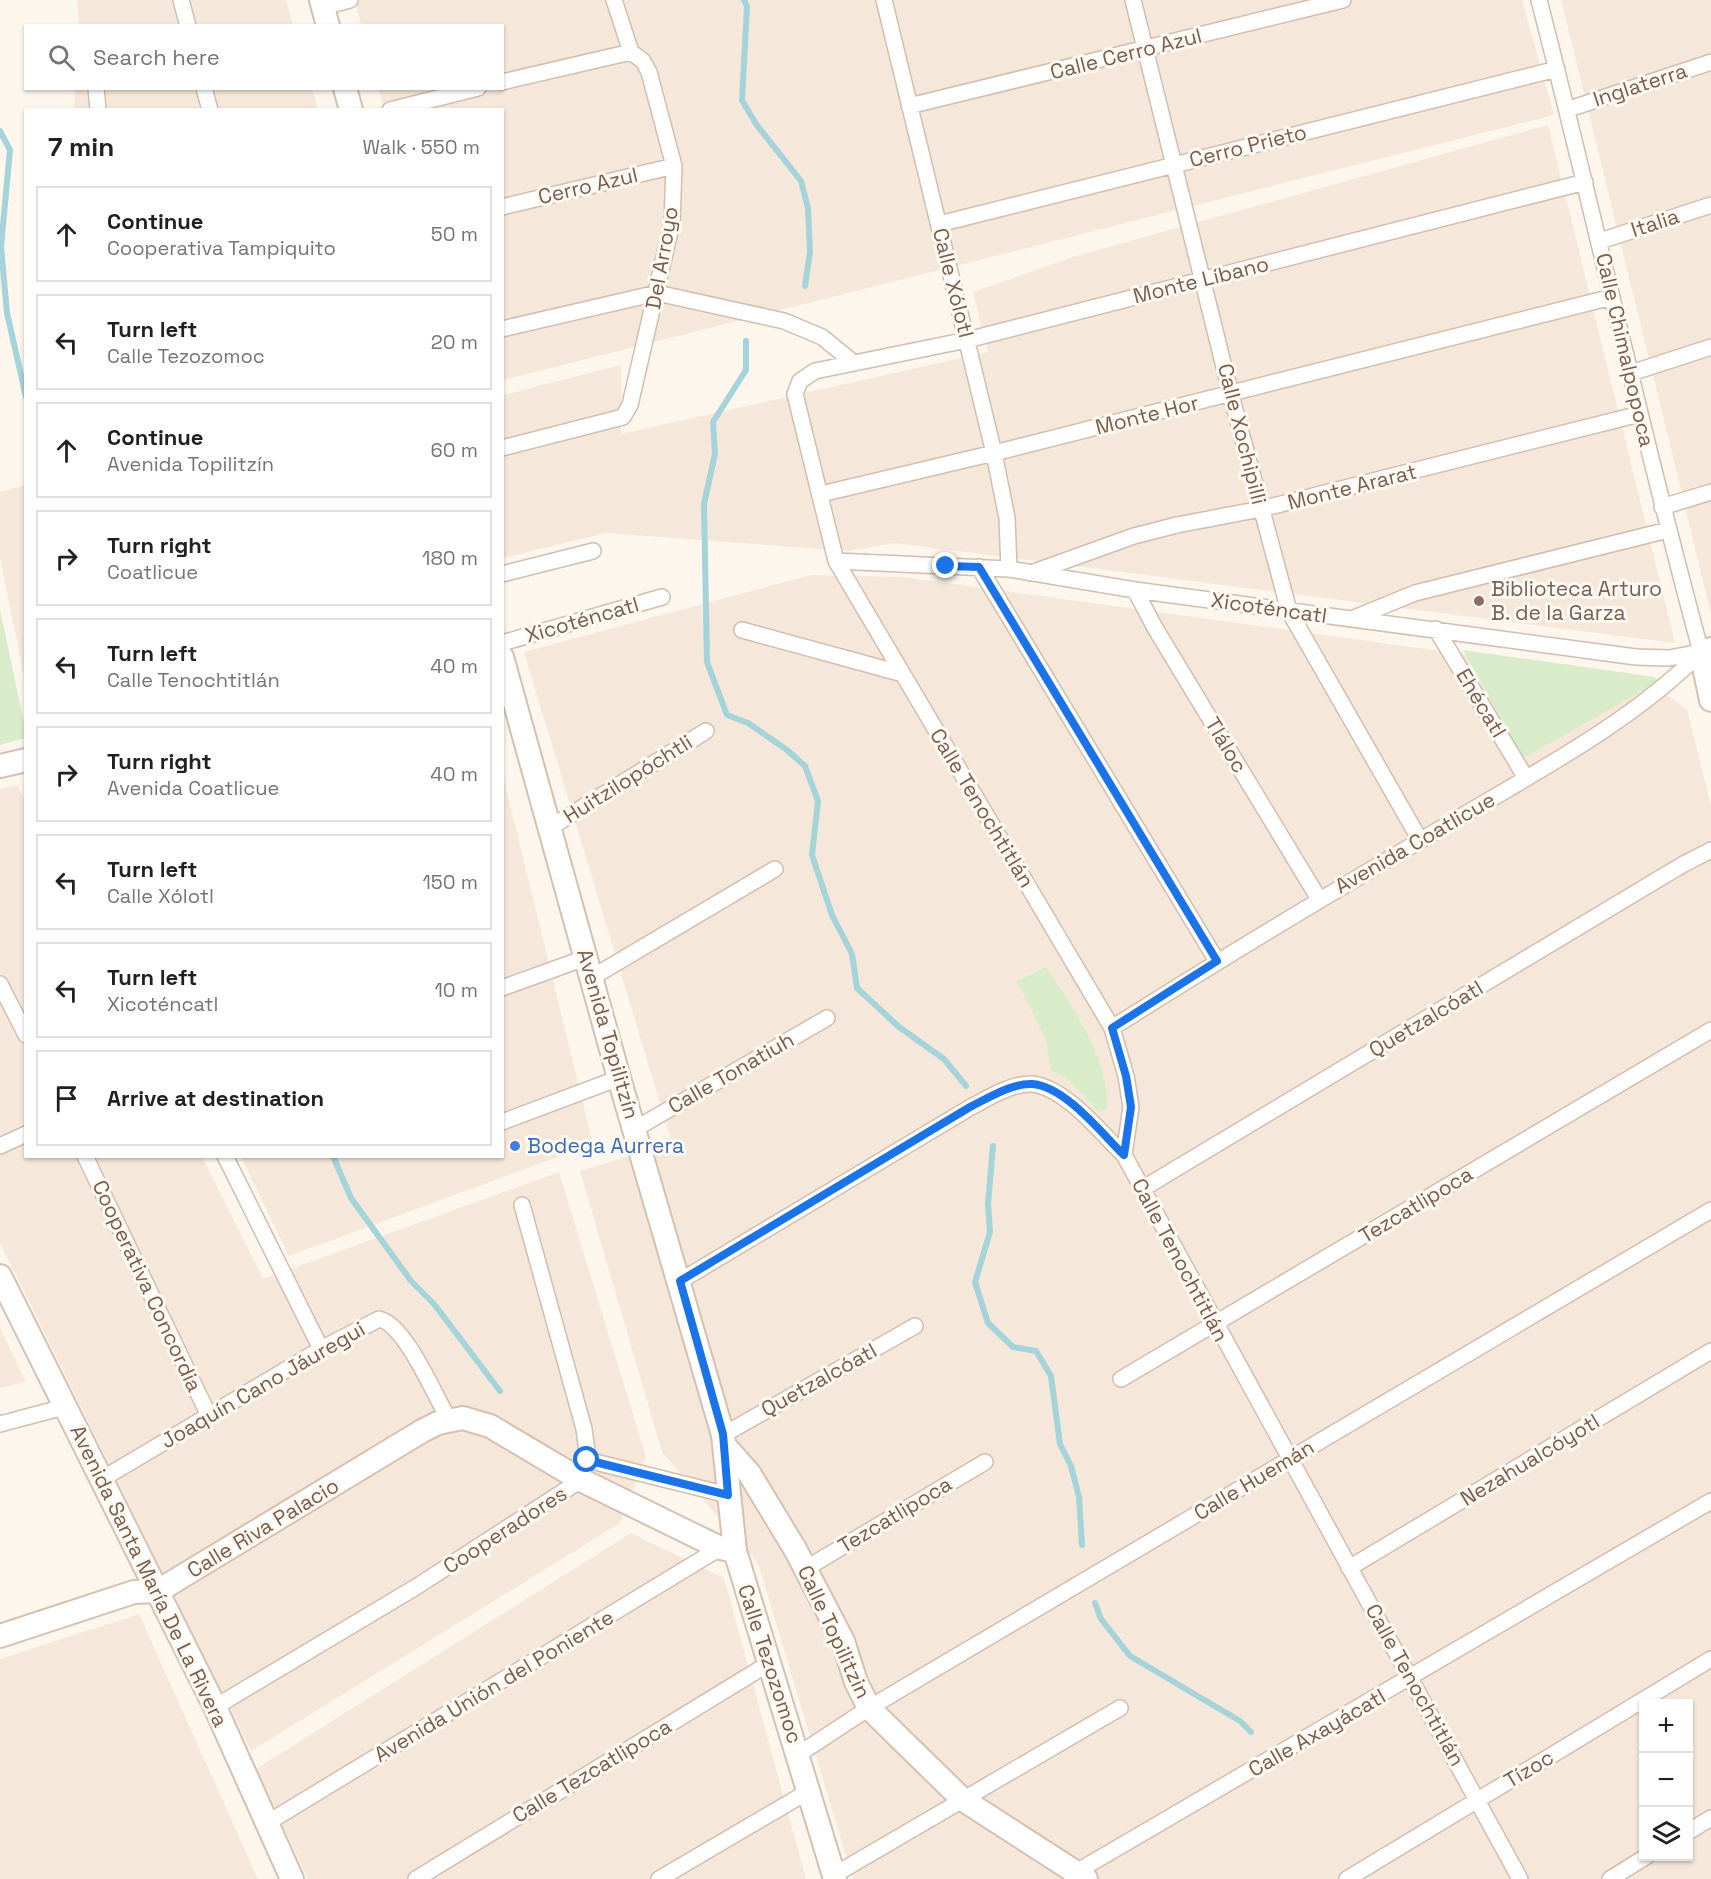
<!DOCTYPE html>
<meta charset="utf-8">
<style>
body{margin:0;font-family:"Space Grotesk",sans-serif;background:#f2f2f2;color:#202124}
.controls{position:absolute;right:18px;bottom:18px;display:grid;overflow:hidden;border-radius:0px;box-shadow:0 2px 4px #0004}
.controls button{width:54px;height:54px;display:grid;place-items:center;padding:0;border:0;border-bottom:2px solid #e0e0e0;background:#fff;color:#202124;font:30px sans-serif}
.stop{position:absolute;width:18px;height:18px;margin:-14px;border:4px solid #1a73e8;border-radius:50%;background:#fff}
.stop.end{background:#1a73e8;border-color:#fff;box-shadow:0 2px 6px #0008}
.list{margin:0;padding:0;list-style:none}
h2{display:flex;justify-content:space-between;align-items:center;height:78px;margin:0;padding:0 24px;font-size:26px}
h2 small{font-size:20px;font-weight:400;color:#757577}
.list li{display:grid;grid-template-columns:39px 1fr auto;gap:18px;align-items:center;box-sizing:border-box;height:96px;margin:0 12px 12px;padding:0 12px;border:2px solid #e0e0e0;border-radius:0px}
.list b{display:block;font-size:22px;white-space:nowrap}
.list p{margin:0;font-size:20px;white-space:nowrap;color:#757577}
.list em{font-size:20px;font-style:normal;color:#757577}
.icon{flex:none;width:33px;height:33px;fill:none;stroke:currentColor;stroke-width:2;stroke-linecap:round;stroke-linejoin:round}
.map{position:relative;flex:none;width:1711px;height:1879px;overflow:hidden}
.search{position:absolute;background:#fff;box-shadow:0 2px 4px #0004;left:24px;top:24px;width:480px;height:66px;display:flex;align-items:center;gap:15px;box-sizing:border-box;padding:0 21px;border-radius:0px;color:#757577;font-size:22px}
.panel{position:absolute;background:#fff;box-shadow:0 2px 4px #0004;left:24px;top:108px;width:480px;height:1050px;border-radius:0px}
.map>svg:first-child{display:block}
</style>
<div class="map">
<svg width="1711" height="1879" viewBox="0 0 1711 1879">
<rect width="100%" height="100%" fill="#fdf6ec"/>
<path fill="#f5e8da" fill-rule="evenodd" d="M77 0H286L293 25H79Z
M355 0H1522L1554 115 503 380 502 110 384 109 379 89 502 88V26L361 25Z
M1561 0H1711V614L1662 412Z
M75 88 312 89 318 109 74 110Z
M1548 125 1675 643 895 543 847 551 606 533 503 558V395L621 365V434L988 352 973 292 1076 256Z
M25 485H26L25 681 0 558V492Z
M811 575 903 577 1643 679 1687 709 1711 806V1879H853L758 1563 662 1452 580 1171 672 1143 524 652ZM1644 1704H1688V1856H1644Z
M503 776 593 1144 289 1256 241 1157 502 1156Z
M17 785 26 802V1156L202 1157 263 1279 559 1172 646 1457 620 1523 251 1751 0 1243V789Z
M0 1328 26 1382 0 1388Z
M631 1533 724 1578 806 1879H308L256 1769Z
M139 1614 258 1879H0V1659Z"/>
<path fill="#d8ecc9" d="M0 610 26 732 25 738 0 745Z
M1463 650 1654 677 1660 681 1523 758Z
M1046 967C1072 1006 1110 1060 1107 1109L1099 1112 1069 1080 1051 1070 1046 1040 1017 981Z"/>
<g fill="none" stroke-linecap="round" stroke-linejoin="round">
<path stroke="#a5d3da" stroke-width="6" d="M744 0 747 6 742 100 756 124 801 181 808 208 810 252 805 286
M0 131 10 150 1 247 7 313 26 397
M746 341V370L713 422 715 454 704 504 707 662 727 715 748 723 787 750 805 766 818 801 812 855 832 915 852 954 857 988 899 1027 944 1059 966 1086
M993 1146 988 1204 990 1232 975 1282 988 1323 1013 1347 1036 1351 1051 1376 1060 1444 1071 1466 1079 1497 1082 1545
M333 1156 351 1198 411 1281 434 1304 500 1391
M1095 1603 1101 1619 1130 1656 1240 1721 1251 1732"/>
<defs>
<path id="street" d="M181 0 188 26
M884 0 994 453 1007 518 1009 569
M1133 0 1231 395 1289 611 1420 840
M1539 0C1595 217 1642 436 1701 652
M323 7 350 0
M502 82 631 52
M96 88 98 110
M204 88 210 110
M909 106 1343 0
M1569 109 1711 62
M390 110 478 88
M502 207 674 166
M939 224 1557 69
M1600 241 1711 205
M502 329 657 293 784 321 822 337 854 363
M1631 373 1711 347
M502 448 623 417 630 405 672 223 674 166 649 72 643 61 631 52 614 0
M821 494 994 453 1612 297
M1662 507 1711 492
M836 561 1009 569 1135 590 1636 657 1669 658 1701 652
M979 567 1217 961
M1031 573 1134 536 1177 525 1261 509 1640 414
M502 574 593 551
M1135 590 1155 628 1319 899
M1354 618 1415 593 1668 530
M1436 629 1526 778
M742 630 903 674
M502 643 662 597
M551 827 706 731
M591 978 775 869
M0 984 26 1035
M502 988 585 958
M1112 1028C1223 957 1336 890 1450 823 1534 773 1632 722 1701 652
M502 1122 619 1078
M635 1129 827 1018
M0 1146 26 1134
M85 1156 209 1416
M225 1156 321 1349
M1142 1189 1682 865 1711 850
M680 1281 971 1107C988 1098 1012 1083 1032 1084 1065 1087 1102 1134 1124 1155
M1121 1379 1711 1030
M0 1424 64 1407
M723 1435 915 1326
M587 1460 728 1495
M102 1479 321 1349 379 1319C405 1324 435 1396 449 1420
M1349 1568 1711 1351
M805 1569 985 1462
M215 1707 416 1587 581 1480 587 1451 584 1429 522 1205
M799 1754 869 1708 1711 1210
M267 1823 720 1548
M1688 1832 1711 1818
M834 1875 1120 1708
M1071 1875 1711 1501
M416 1879 768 1664
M659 1879 809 1791
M1347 1879 1711 1659
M1520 1879 1124 1155 1131 1107 1126 1076 1112 1028 836 561 795 394 800 381 815 371 967 340 1585 182
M1610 1879 1647 1856"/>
<path id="secondary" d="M321 0 328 26
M345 88 351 110
M1711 649 1701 652 1711 700
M502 657 619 1078 723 1435 735 1551 835 1879
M0 766 26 760
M0 1276 215 1707 292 1879
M724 1445 749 1473 795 1549 843 1641 856 1682 869 1708 962 1799 1086 1879
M0 1636 134 1592 158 1591 422 1431 438 1423 463 1418 490 1426 581 1480 720 1548 735 1551"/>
</defs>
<use href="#street" stroke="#d1beb0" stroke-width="18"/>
<use href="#secondary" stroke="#d6c0b0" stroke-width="26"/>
<use href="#street" stroke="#fff" stroke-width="15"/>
<use href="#secondary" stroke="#fff" stroke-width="22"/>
</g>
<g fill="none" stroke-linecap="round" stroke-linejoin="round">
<path stroke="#1a73e8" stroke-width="8" d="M587 1460 728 1495 723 1434 680 1281 970 1107C988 1098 1012 1083 1032 1084 1065 1086 1102 1134 1124 1155L1131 1107 1126 1076 1112 1028 1217 961 979 567 946 566"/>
</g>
<circle fill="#8d6e63" stroke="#fffaf3" stroke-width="2" cx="1479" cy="601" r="6"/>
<circle fill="#3f7fe0" stroke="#fffaf3" stroke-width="2" cx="515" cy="1146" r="6"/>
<g text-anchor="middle" stroke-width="6" stroke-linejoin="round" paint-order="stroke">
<g font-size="21" fill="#7a5c4d" stroke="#fffaf3">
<text transform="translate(1126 54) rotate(-14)" y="7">Calle Cerro Azul</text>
<text transform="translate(1640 85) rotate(-18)" y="7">Inglaterra</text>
<text transform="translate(1248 146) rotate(-14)" y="7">Cerro Prieto</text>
<text transform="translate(588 186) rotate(-13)" y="7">Cerro Azul</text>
<text transform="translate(1655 223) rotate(-18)" y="7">Italia</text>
<text transform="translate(662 258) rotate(-80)" y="7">Del Arroyo</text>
<text transform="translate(1201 280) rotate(-14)" y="7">Monte Líbano</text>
<text transform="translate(953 283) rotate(76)" y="7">Calle Xólotl</text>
<text transform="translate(1625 350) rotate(77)" y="7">Calle Chimalpopoca</text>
<text transform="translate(1147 415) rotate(-14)" y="7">Monte Hor</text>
<text transform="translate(1242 434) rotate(76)" y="7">Calle Xochipilli</text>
<text transform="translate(1352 487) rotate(-14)" y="7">Monte Ararat</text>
<text transform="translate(1269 608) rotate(8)" y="7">Xicoténcatl</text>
<text transform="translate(582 620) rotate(-16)" y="7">Xicoténcatl</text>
<text transform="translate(1481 703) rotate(59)" y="7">Ehécatl</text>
<text transform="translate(1226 745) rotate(59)" y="7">Tláloc</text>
<text transform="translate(628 779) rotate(-32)" y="7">Huitzilopóchtli</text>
<text transform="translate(982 808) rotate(59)" y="7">Calle Tenochtitlán</text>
<text transform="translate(1415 843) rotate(-30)" y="7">Avenida Coatlicue</text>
<text transform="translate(1426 1019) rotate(-31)" y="7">Quetzalcóatl</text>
<text transform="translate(608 1034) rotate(74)" y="7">Avenida Topilitzín</text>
<text transform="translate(731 1073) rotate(-30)" y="7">Calle Tonatiuh</text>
<text transform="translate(1416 1205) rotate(-31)" y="7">Tezcatlipoca</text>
<text transform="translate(1180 1260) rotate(62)" y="7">Calle Tenochtitlán</text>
<text transform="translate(147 1286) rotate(65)" y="7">Cooperativa Concordia</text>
<text transform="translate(819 1380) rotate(-29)" y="7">Quetzalcóatl</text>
<text transform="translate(263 1385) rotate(-30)" y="7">Joaquín Cano Jáuregui</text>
<text transform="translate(1530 1460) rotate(-31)" y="7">Nezahualcóyotl</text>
<text transform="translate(1254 1480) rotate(-31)" y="7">Calle Huemán</text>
<text transform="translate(895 1515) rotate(-31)" y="7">Tezcatlipoca</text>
<text transform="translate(263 1528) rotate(-31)" y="7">Calle Riva Palacio</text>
<text transform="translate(505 1530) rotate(-33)" y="7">Cooperadores</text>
<text transform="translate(149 1576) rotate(64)" y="7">Avenida Santa María De La Rivera</text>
<text transform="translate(834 1632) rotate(65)" y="7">Calle Topilitzin</text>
<text transform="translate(770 1664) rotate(72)" y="7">Calle Tezozomoc</text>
<text transform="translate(1415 1685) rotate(61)" y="7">Calle Tenochtitlán</text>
<text transform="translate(494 1686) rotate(-31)" y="7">Avenida Unión del Poniente</text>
<text transform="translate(1317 1733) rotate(-30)" y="7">Calle Axayácatl</text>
<text transform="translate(1529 1769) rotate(-31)" y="7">Tízoc</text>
<text transform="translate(592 1771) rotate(-31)" y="7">Calle Tezcatlipoca</text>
</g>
<g font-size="21" fill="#785e54" stroke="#fffaf3" text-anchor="start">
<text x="1491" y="596">Biblioteca Arturo<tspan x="1491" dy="24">B. de la Garza</tspan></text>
</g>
<g font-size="21" fill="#366cbe" stroke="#fffaf3" text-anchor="start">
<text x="527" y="1153">Bodega Aurrera</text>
</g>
</g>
</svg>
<div class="controls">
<button>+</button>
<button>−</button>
<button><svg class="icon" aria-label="layers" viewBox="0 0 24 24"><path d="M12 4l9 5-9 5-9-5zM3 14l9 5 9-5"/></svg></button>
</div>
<div class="stop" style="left:587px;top:1460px"></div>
<div class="stop end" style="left:946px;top:566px"></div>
<div class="search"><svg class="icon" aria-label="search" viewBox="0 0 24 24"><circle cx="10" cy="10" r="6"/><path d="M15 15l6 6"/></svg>Search here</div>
<section class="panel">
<h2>7 min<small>Walk · 550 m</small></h2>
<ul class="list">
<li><svg class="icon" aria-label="ahead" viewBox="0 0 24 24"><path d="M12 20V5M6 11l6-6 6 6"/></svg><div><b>Continue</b><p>Cooperativa Tampiquito</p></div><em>50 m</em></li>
<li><svg class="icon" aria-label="left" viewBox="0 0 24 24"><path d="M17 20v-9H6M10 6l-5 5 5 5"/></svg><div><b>Turn left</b><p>Calle Tezozomoc</p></div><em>20 m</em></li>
<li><svg class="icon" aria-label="ahead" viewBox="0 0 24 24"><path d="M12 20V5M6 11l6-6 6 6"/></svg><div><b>Continue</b><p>Avenida Topilitzín</p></div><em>60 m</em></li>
<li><svg class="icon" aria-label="right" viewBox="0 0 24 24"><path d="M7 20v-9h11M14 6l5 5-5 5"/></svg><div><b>Turn right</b><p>Coatlicue</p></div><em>180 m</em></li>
<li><svg class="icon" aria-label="left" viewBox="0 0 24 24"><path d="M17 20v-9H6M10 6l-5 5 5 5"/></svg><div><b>Turn left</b><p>Calle Tenochtitlán</p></div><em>40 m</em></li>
<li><svg class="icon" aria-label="right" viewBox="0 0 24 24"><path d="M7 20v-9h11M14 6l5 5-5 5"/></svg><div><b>Turn right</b><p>Avenida Coatlicue</p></div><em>40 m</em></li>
<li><svg class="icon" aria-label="left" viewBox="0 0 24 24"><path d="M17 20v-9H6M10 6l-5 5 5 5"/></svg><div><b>Turn left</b><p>Calle Xólotl</p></div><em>150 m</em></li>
<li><svg class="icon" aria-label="left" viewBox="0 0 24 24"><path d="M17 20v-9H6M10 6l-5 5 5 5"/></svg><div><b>Turn left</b><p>Xicoténcatl</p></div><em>10 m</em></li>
<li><svg class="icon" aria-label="arrive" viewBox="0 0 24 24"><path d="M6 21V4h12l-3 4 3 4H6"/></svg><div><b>Arrive at destination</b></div></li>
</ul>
</section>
</div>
